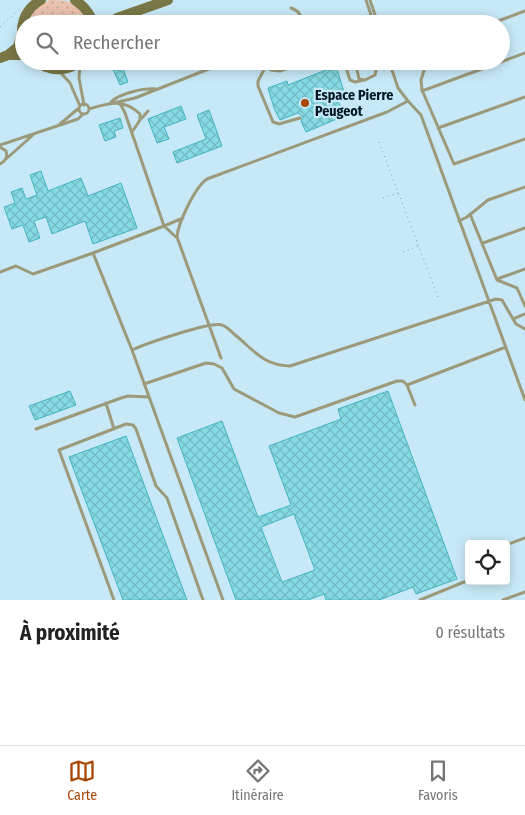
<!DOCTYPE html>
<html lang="fr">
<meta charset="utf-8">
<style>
body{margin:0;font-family:"Fira Sans Condensed",sans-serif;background:#f6f6f6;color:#222}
.controls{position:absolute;right:15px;bottom:15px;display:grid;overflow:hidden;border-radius:5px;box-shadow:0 2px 12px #0003}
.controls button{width:45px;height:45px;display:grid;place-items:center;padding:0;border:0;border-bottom:1px solid #e0e0e0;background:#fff;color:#222;font:25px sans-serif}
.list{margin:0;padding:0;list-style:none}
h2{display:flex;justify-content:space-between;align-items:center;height:65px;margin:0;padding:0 20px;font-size:21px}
h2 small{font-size:16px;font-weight:400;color:#767676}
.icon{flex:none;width:28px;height:28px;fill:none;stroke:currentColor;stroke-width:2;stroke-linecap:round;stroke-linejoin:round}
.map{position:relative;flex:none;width:525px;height:600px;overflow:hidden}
.search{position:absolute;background:#fff;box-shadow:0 2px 12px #0003;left:15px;right:15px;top:15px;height:55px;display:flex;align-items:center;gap:12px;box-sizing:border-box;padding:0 18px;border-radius:28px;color:#767676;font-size:19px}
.sheet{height:145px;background:#fff}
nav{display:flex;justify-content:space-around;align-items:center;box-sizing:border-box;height:70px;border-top:1px solid #e0e0e0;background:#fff;font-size:14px;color:#767676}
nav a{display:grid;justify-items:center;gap:2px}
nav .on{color:#a94806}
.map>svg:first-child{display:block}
</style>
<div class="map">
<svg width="525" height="600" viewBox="0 0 525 600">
<defs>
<pattern id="grass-dots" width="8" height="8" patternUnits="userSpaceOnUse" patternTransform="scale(1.25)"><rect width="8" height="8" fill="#ebc2af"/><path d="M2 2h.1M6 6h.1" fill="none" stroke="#c8a696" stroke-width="1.8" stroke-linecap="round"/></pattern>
<pattern id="building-cross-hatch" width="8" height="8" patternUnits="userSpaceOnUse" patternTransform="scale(1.25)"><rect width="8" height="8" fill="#86dae4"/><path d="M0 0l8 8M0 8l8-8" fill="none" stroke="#72bac3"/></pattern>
</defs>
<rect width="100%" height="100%" fill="#c7e9f7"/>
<path fill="url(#grass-dots)" d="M50 0C74 0 78 3 91 24H26C31 12 38 5 50 0Z"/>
<path fill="url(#building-cross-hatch)" stroke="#43b4c1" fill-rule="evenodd" d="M122 66 128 82 120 85 113 69Z
M336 66 345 95 337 98 344 116 306 132 301 121 303 117 298 113 280 120 274 108 268 88 287 81 288 85Z
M181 106 186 119 164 127 169 139 157 143 148 119Z
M209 110 222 146 177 163 173 152 206 139 197 115Z
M120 118 123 128 114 131 116 137 105 141 99 125Z
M41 171 48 191 81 178 88 196 121 183 137 228 93 244 85 221 52 234 46 217 34 221 40 238 29 242 23 225 12 229 4 207 15 203 11 192 22 188 26 199 37 195 30 175Z
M70 391 76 405 35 420 29 406Z
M388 391 457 579 416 594 413 587 379 600H326L324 594 308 600H236L177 438 222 421 258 517 291 505 269 446 341 419 338 409ZM294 514 315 570 282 582 261 527Z
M126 436 187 600H123L69 457Z"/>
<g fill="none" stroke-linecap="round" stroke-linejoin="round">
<path stroke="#7a98a5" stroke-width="1" stroke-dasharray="1 4" stroke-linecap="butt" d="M0 27 20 9
M379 142 438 297
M383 198 398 193
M403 252 418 246"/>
<path stroke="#9c9a7a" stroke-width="3" d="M366 0 374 24
M370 0 378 24
M291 8C299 11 303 15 298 24
M490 24 525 11
M259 61 271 70 280 71 308 61
M344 61 350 80 355 82 364 80
M355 61 359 79 365 80 375 75 376 70 369 61
M427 61 421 80 422 90 454 164 525 139
M80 66 79 78 84 105
M266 66 258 81V86L273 122 279 124 300 118
M60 72 70 83 80 106
M422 91 525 53
M408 101 421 115 525 400
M111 102C120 93 144 88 156 89
M113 103 135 98 229 61
M79 109a5 5 0 1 1 10 0a5 5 0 1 1-10 0Z
M89 109C109 103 123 98 140 114V120L132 132
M142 118 148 111
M60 124 79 108
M438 128 525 97
M0 145 78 119 83 114
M0 147 6 151C8 158 5 161 0 164
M6 159 33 135
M470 214 497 280 517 288 525 306
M459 221 467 217 488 200 525 187
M176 237 164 226 183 218
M483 243 525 228
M93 253 132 350 223 600
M0 272 16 266 33 274 93 253 164 226 125 113 121 105 117 103
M497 279 525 269
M513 319 525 314
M132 350C145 344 211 321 222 325 226 326 230 330 234 334 254 350 262 365 290 366L496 299 502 300 516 324 525 329
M221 358 177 237C178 223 195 187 207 179L387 112 408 101 398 88 389 61
M144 384 206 363 214 364 222 368 234 389 279 413 295 417 397 381H403L407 385 415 405
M407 385 506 347
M106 403 114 429
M36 429 121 398 128 396 149 397
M506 545 525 538
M114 600 59 450 126 424 133 425 136 429 156 486 167 498 203 600
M420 600 469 580
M503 600 525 592"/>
<path stroke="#7a7746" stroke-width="10" d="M75 0C84 6 90 13 94 24
M107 24 117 18 168 0
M24 46C19 27 23 10 41 0
M8 55 18 47 21 36
M0 58 8 55H24
M35 61C50 72 67 72 81 61"/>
</g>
<circle fill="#a94806" stroke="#c7e9f7" stroke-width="2" cx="305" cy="103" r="5"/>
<g text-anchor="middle" stroke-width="4.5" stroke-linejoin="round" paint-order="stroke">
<g font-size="14" font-weight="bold" fill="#001924" stroke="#c7e9f7" text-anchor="start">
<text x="315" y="100">Espace Pierre<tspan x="315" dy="16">Peugeot</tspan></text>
</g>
</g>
</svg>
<div class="controls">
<button><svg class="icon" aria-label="locate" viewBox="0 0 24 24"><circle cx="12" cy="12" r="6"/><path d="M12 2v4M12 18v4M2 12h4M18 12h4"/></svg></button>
</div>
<div class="search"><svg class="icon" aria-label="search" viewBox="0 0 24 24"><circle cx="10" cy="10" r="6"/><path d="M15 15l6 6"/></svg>Rechercher</div>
</div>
<section class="sheet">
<h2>À proximité<small>0 résultats</small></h2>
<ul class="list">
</ul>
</section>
<nav>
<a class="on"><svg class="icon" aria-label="map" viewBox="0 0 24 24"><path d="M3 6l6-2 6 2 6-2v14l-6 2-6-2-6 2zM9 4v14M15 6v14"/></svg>Carte</a>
<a><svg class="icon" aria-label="directions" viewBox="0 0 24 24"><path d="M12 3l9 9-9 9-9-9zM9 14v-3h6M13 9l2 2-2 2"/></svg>Itinéraire</a>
<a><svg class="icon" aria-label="saved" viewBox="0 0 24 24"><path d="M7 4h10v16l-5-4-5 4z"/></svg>Favoris</a>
</nav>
